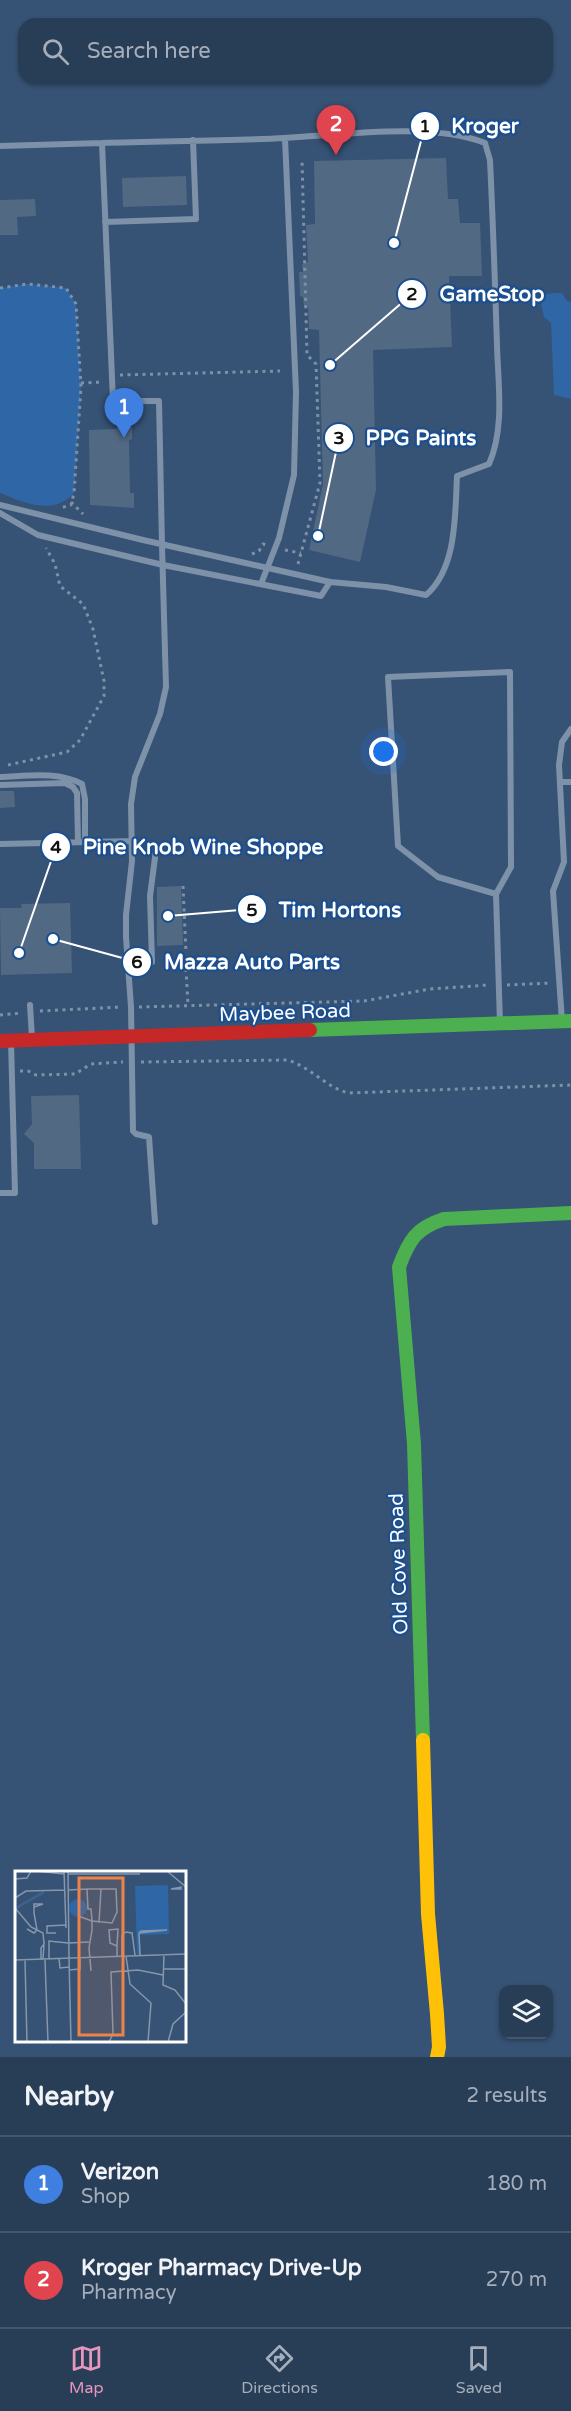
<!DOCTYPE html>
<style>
body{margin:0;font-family:"Varela Round",sans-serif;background:#344961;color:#f1f3f6}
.controls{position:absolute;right:18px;bottom:18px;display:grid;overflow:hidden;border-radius:12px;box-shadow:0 2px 4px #0004}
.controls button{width:54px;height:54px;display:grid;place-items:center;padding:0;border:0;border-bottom:2px solid #44576d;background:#283e57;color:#f1f3f6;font:30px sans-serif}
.you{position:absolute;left:384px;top:752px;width:21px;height:21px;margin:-15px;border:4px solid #fff;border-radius:50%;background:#1a73e8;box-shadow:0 0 0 9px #1a73e833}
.badge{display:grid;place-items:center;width:39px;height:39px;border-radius:50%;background:#e797bd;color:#fff;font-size:20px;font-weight:700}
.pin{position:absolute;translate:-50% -50px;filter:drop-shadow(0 2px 3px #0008)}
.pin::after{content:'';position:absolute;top:32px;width:21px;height:18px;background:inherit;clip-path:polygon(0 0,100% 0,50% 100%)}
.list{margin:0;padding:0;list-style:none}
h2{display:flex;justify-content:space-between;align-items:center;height:78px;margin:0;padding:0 24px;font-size:26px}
h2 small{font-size:20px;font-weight:400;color:#a5aeba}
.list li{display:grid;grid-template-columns:39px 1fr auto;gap:18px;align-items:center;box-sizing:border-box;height:96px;padding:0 24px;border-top:2px solid #44576d}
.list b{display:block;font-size:22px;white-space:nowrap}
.list p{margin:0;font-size:20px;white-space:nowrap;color:#a5aeba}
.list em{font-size:20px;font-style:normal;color:#a5aeba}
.icon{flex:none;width:33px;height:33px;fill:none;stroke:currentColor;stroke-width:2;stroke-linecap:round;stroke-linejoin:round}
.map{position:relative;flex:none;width:571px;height:2057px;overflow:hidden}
.search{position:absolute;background:#283e57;box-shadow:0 2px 4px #0004;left:18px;right:18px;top:18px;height:66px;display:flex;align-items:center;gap:15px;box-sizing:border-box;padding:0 21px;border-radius:18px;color:#a5aeba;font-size:22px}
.sheet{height:270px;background:#283e57}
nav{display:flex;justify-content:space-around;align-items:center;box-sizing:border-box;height:84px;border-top:2px solid #44576d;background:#283e57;font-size:16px;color:#a5aeba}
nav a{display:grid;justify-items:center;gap:3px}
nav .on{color:#e797bd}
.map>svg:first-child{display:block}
</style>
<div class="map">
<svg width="571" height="2057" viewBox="0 0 571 2057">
<rect width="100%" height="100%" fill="#365274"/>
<path fill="#2f66a5" d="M27 284 66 288 76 304 81 387 74 493C53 516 25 503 0 493V288Z
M555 293H562L567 301 571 302V399L554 395 551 323 544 317 541 304 545 294Z"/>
<path fill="#526984" d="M446 158 448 199H458L460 223H480L482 276H449L452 347 373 350 376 490 360 562 309 550 323 484 319 330 309 329 308 306 304 307 303 297 300 296 299 272H303L302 264 308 262 306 225 315 224 314 161Z
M186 176 187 205 123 207 122 178Z
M35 199 36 216 17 217 18 235H0V200Z
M118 427H132V439L129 440 130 493H134V508L90 505 89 430 116 429Z
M0 791H14L15 807 0 808Z
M181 886 183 945 157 946V887Z
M70 903 72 973 1 975 0 908H22L21 904Z
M79 1095 81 1169H34V1143L24 1134 32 1124 31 1096Z"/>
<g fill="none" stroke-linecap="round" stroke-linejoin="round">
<path stroke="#7d92a8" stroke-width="3" stroke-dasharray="3 4.5" stroke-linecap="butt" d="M0 288 27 284 66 288 76 304 81 387 74 493 71 505 60 508
M120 375 280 371
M81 383 103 382
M71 502 83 514
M285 550 301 553
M252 554 259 551 263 544 267 545
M298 564 320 483 316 364 307 355 302 159
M8 765 67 752 80 740 104 696V681L93 629 83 604 60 586 55 564 46 548
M183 886 186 953
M186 969 188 1005
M507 985 551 983
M139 1007 364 1001 430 989 488 985
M40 1011 121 1007
M0 1015 22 1013
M141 1062 287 1060C310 1066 326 1088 349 1093L571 1085
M20 1071H28L36 1075 75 1074 91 1064 123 1062"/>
<path stroke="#7d92a8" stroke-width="6" d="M0 146 102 143
M105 222 196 219 193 140
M0 505 143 540 330 582 386 587 426 595C457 568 455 515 457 476L489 464C505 428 498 384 497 345 495 283 493 222 490 160L485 143C433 122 341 135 285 138 224 141 163 141 102 143L113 401H159L162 545 166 687 160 714 135 777 131 804 132 861 126 915V937L131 1007 133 1131 136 1134 149 1137 155 1222
M0 513 38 535 163 565 321 596 330 582
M261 584 279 538 294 475 296 392 285 138
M0 777C28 776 57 771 82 784L85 799V841
M560 782H571
M0 785 65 783 73 787 77 793 78 842
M0 844 133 841
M496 894 511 867 510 672 388 677 398 846 438 877 496 894 500 1024
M152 962 150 896 156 850
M30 1005 32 1038
M562 1021 553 891 564 862 559 765 562 742 571 729
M0 1193H15L11 1041"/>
<path stroke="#4caf50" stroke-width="14" d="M310 1030 571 1021
M423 1740 414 1444 399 1267C409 1240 416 1228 444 1219L571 1213"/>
<path stroke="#ffc107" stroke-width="14" d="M423 1740 428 1914 437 2014 439 2047 437 2057"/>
<path stroke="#c62828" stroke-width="14" d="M0 1041 310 1030"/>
</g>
<g text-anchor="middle" stroke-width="4.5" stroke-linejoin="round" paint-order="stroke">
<g font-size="20" fill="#fff" stroke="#1b4f8f">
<text transform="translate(285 1012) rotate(-2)" y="7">Maybee Road</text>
<text transform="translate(398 1564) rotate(-92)" y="7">Old Cove Road</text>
</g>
</g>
<g transform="translate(15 1871)">
<rect width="171" height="171" fill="#365274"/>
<path d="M153 14 154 63 125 64 126 83H122L120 15ZM54 37a9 9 0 1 1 18 0a9 9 0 1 1-18 0Z" fill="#2f66a5"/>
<path fill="none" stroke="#3b618d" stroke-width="3" d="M1 37 29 21"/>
<path fill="none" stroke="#8697ac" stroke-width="1.5" d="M21 0 49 3M49 0 51 57M53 0 54 87M152 0 171 16M53 3H125M0 8 12 7 16 0M167 16 156 18H167M53 19 72 18M0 27 11 20 50 19M0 37 16 56 28 62 29 73M63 45 77 50 97 52 102 41 101 18H72L73 38H76L77 49V59L74 77 76 100M84 52 86 18M12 58 19 62 22 59 19 42V33H28L19 36M41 62H32V55L51 54M124 62 152 59 126 60 124 62V63L125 84M54 72 74 71M102 75 103 58 94 59 95 72 102 75V85M149 83 148 114 160 119 171 133M107 85V64L111 61 117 62 120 84M111 85 115 113 136 132 133 171M44 87 45 97 54 96M54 87 56 171M26 88V77L29 73 28 88M34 88V70L53 72M0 89 171 83M10 89 12 171M30 89 33 171M149 98H171M54 99 65 98V87M94 171 98 163 96 101 123 99 148 104M153 171 158 153 171 141"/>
<path fill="#ee8249" fill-opacity="0.15" stroke="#ee8249" stroke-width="3" d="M64 7H108V164H64Z"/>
<rect width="171" height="171" fill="none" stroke="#fff" stroke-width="3"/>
</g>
<path fill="none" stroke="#fff" stroke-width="2" d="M394 243L425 126M330 365L412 294M318 536L339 438M19 953L56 847M168 916L252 909M53 939L137 962"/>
<g fill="#fff" stroke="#1b4f8f" stroke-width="2">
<circle cx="394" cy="243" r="6"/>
<circle cx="330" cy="365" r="6"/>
<circle cx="318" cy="536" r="6"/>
<circle cx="19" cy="953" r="6"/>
<circle cx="168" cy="916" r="6"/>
<circle cx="53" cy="939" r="6"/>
<circle cx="425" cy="126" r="15"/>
<circle cx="412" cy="294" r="15"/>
<circle cx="339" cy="438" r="15"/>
<circle cx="56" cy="847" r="15"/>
<circle cx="252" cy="909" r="15"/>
<circle cx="137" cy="962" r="15"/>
</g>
<g font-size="18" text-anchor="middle" font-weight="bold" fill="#111">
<text x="425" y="132">1</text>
<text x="412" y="300">2</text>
<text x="339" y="444">3</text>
<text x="56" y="853">4</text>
<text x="252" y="916">5</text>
<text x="137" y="968">6</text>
</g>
<g font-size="21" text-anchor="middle" font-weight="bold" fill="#fff" stroke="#1b4f8f" stroke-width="4.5" stroke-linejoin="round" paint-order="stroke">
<text x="485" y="133">Kroger</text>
<text x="492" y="301">GameStop</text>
<text x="421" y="445">PPG Paints</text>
<text x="203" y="854">Pine Knob Wine Shoppe</text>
<text x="340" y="917">Tim Hortons</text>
<text x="252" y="969">Mazza Auto Parts</text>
</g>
</svg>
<div class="controls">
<button><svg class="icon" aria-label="layers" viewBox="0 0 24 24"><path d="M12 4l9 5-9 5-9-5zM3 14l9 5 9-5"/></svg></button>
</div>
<div class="you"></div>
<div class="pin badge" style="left:124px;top:438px;background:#3f7fe0">1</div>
<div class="pin badge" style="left:336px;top:155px;background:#e0444e">2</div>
<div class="search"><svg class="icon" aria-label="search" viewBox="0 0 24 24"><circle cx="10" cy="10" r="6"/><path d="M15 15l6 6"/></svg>Search here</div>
</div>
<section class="sheet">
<h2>Nearby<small>2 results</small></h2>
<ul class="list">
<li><span class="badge" style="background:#3f7fe0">1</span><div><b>Verizon</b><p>Shop</p></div><em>180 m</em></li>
<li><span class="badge" style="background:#e0444e">2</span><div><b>Kroger Pharmacy Drive-Up</b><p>Pharmacy</p></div><em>270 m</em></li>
</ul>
</section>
<nav>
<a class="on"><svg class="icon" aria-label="map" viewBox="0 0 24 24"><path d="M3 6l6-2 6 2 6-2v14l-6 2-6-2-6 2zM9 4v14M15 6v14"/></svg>Map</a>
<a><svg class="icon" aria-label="directions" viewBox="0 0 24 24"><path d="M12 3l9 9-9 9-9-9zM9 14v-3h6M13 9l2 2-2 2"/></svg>Directions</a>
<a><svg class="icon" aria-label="saved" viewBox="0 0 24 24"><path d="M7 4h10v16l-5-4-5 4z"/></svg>Saved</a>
</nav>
